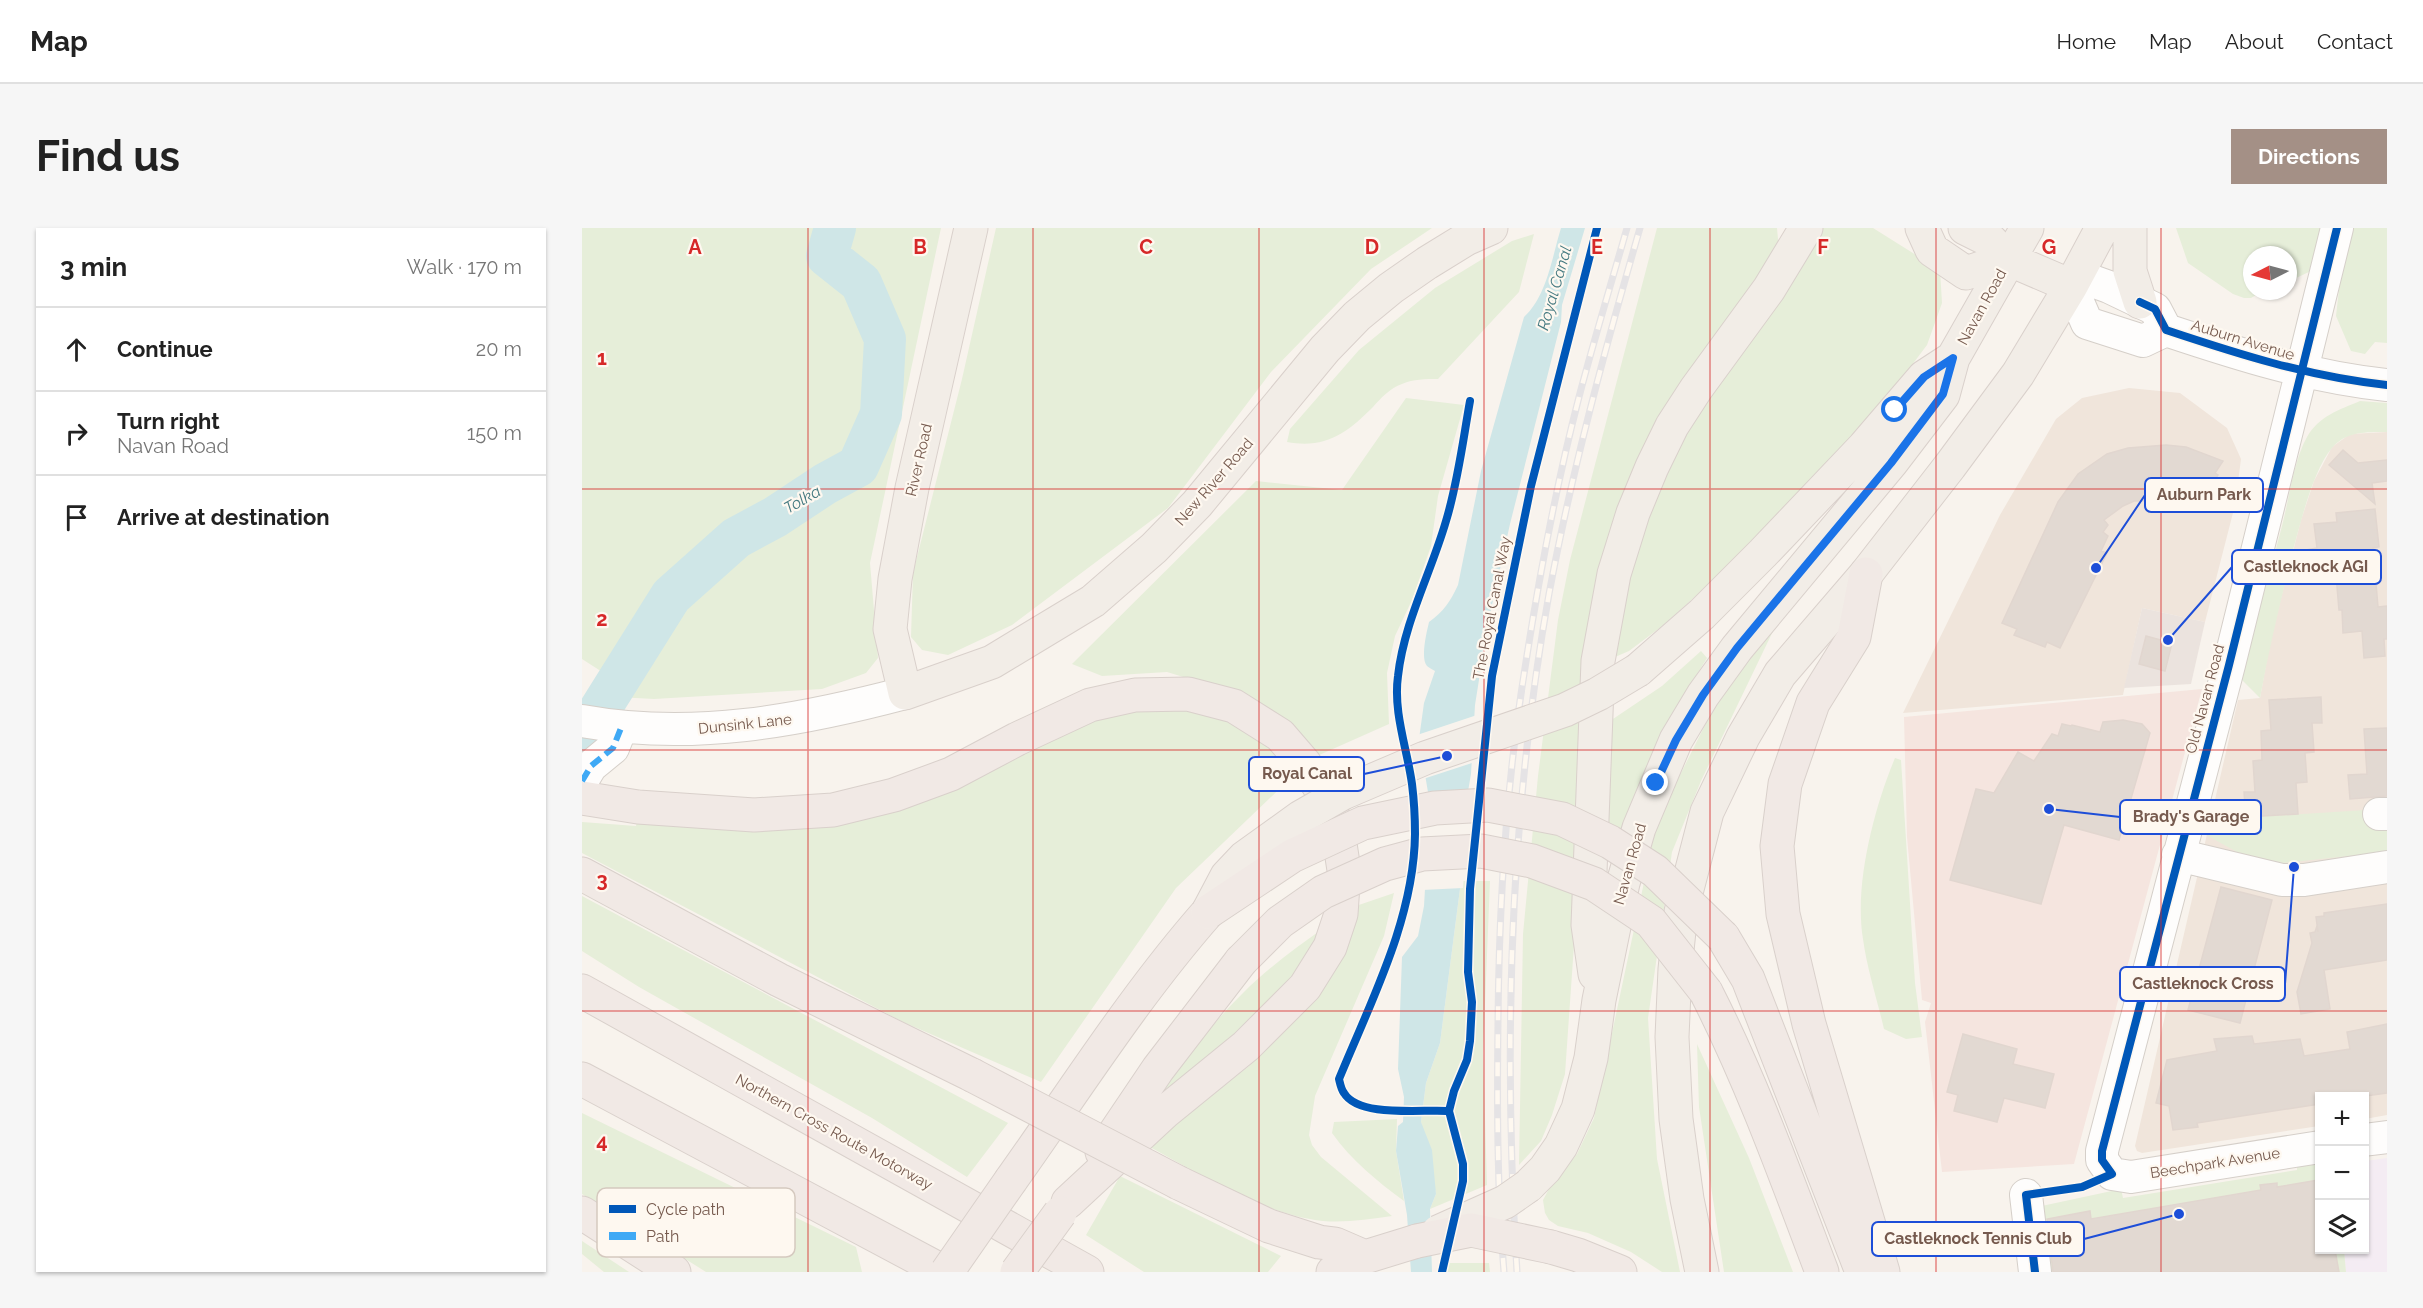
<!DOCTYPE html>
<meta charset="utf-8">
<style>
body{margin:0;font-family:Raleway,sans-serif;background:#f6f6f6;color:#222}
.controls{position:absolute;right:18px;bottom:18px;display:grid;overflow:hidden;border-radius:0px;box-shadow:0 2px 4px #0004}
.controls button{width:54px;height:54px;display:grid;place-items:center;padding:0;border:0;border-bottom:2px solid #e0e0e0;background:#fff;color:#222;font:30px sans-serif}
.compass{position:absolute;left:1661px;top:18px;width:54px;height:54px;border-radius:50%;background:#fff;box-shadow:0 2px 4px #0004;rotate:264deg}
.stop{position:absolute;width:18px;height:18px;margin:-14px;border:4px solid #1a73e8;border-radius:50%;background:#fff}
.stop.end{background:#1a73e8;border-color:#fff;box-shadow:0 2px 6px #0008}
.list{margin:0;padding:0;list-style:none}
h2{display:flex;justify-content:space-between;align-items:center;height:78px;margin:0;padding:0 24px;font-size:26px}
h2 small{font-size:20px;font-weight:400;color:#767676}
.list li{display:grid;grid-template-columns:39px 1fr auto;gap:18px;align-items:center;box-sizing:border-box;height:84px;padding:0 24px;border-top:2px solid #e0e0e0}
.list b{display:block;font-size:22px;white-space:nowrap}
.list p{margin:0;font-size:20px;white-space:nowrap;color:#767676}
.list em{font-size:20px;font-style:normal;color:#767676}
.icon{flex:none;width:33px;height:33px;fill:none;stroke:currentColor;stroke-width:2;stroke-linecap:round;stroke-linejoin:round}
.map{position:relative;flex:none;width:1805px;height:1044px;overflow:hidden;border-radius:0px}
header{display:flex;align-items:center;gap:36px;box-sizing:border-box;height:84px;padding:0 30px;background:#fff;border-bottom:2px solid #e0e0e0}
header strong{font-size:28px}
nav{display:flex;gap:33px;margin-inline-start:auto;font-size:21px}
.intro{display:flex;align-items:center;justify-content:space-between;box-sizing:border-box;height:144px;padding:0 36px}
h1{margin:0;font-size:42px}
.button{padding:15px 27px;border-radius:0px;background:#a49086;color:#fff;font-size:21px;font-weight:700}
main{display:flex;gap:36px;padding:0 36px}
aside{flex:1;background:#fff;border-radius:0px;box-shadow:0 2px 4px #0004}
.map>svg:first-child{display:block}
</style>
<header>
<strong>Map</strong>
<nav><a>Home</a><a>Map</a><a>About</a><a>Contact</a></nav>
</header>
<div class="intro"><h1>Find us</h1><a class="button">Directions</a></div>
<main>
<aside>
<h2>3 min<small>Walk · 170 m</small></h2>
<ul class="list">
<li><svg class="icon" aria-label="ahead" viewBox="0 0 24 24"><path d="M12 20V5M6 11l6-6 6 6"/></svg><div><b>Continue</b></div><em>20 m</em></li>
<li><svg class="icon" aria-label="right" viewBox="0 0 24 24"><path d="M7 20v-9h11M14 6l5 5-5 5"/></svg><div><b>Turn right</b><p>Navan Road</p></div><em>150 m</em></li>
<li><svg class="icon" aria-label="arrive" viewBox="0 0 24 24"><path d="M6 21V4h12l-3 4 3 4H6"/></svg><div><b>Arrive at destination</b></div></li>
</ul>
</aside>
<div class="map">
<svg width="1805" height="1044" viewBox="0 0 1805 1044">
<rect width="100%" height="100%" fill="#f8f3ed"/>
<path fill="#f0e5db" d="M1547 160 1598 165 1645 200 1659 231 1653 277 1623 394 1560 380 1541 467 1321 485 1418 287 1474 191 1500 170Z
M1805 204V887L1783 891 1782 868H1738L1737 898 1560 925 1555 923 1553 918 1656 472 1678 470 1689 409 1719 292 1732 253 1750 219 1768 206Z"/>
<path fill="#f5e5df" d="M1620 461 1492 936 1360 944 1343 794 1349 775 1340 772 1325 609 1322 489Z"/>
<path fill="#ebe3de" d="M1560 380 1623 394 1609 456 1542 460Z"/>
<path fill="#f4ecf3" d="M1805 930V1044H1764L1762 1022H1782L1783 933Z"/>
<path fill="#e6eed9" d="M0 0H359L288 335 296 430 284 445 240 461 72 471 35 469 39 456 0 431Z
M414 0H850L789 41 689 144 586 280 430 397 366 427 340 422 329 409 331 345 380 151Z
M1075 0H1195L1197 22 1056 241 995 674 983 846 970 887 959 913 937 937 941 706 956 548 976 392 988 332Z
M1236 0H1291L1358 42 1360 75 1345 117 1299 178 1206 280 1134 350 1079 399 1047 423 1033 429 1048 343 1065 286 1085 242 1117 183Z
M1594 0H1745L1735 40 1706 54V27H1670V63H1681L1669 70H1662L1651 66 1606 35Z
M1764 0H1805V115L1793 114 1783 126 1769 123 1754 88Z
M952 6 937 64 856 151C843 151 832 151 820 156 808 160 799 170 791 179 765 205 744 221 705 214L708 201 777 122 853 60 930 13Z
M824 170 882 177 856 268 849 318 830 372 813 408 805 445 807 496 735 528 667 469 585 444 520 448 490 436 674 253 760 262Z
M1778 173 1805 175V204C1785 204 1764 203 1750 220 1731 242 1719 294 1711 322 1699 372 1687 420 1678 470L1657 449C1672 399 1687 349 1700 298 1707 271 1712 232 1725 209 1737 188 1757 182 1778 173Z
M1193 399 1119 553 1090 624 1066 790 1075 931 1098 1044H1080L1049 1024 1006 1005 976 998 967 992 963 985 961 972 968 959 995 926 1012 890 1075 593 1139 465Z
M1119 423 1125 430 1088 490 1036 610 1024 602 1028 493 1080 458Z
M593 476 646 490 687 513 713 546 594 660 459 854 321 794 0 625V594L54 598 56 587 176 598 490 496Z
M1313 530 1319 532 1333 755 1340 809 1324 811 1302 801C1295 771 1285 741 1281 711 1272 657 1292 580 1313 530Z
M1784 582 1805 597V629L1782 632 1776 627 1701 635 1655 624 1617 603 1620 592Z
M879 653H908L901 825 905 957 848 981 854 966 839 894 844 855 858 815Z
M812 665 802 708 733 868 727 907 730 917 739 929 810 988C787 991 764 995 741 993 682 987 618 946 566 918L667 838 730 772 768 680Z
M0 668 426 895 385 949 290 890 57 759 0 723Z
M743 699 718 747 553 901C586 855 620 805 661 765 686 740 715 719 743 699Z
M1115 816 1167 930 1211 1044H1142L1117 879Z
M0 885 274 1019 280 1044H124L0 966Z
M815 891 814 923 822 973C795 953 770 933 750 905L752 894Z
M1737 934 1738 1022H1762L1764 1044H1465L1455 979 1539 961 1541 970 1715 942V937Z
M538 948 699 1028 686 1044H562L504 1007Z
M0 1013 47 1044H22L0 1026Z
M859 1035H907L908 1044H859Z"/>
<path fill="#cfe6e7" d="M979 0H1003L980 77 979 94 928 296 906 395 893 477 889 546 884 575 879 653 858 815 844 855 839 894 850 922 854 966 848 981 850 1044H829L825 987 814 923 816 898 821 894 822 869 816 841 820 729 836 708 842 678 848 576 837 511 842 475 853 443C850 441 847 440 845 438 838 430 845 403 847 394 862 383 868 374 876 357L899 243 942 89C965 68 970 29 979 0Z
M62 389 76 403 39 456 35 469 0 531V483L20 447Z"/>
<path fill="#f8f3ed" d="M895 487 893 534 841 551 835 507Z
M887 575 881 660 840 662 845 576Z"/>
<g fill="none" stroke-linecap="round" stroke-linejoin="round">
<path stroke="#cfe6e7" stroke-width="42" d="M0 510 89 368 154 310 193 289 243 256 276 238 299 186 303 111 279 55 245 28 253 0"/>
</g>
<path fill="#e2d9d2" stroke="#e1d6cf" stroke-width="1.5" d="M1584 217 1604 219 1641 233 1633 245 1636 247 1617 276 1608 272 1552 273 1541 278 1522 292 1526 297 1521 304 1526 308 1519 323 1525 325 1478 420 1465 414 1463 419 1432 407 1435 401 1420 395 1476 274 1496 246 1525 226 1546 220Z
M1761 222 1776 235 1805 232V253L1790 255 1793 276 1747 237Z
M1793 281 1797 319 1791 320 1796 379 1805 378V411H1802L1803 428 1782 430 1780 403 1761 405 1760 382H1757L1754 347 1751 348 1750 338 1725 341 1723 322 1735 320 1732 296 1755 294 1754 285Z
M1564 408 1590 415 1583 443 1557 436Z
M1739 469 1740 495H1730L1732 524 1723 525 1725 554 1714 555 1716 586 1664 589 1662 564H1673L1671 533 1680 532 1679 503 1689 502 1687 472Z
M1541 492 1560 496 1568 505 1537 612 1482 597 1459 676 1368 652 1394 561 1412 565 1436 524 1452 533 1470 506 1476 508 1480 496 1489 498 1490 497 1518 504 1521 494Z
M1805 500V568L1768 571 1766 547 1785 546 1782 501Z
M1639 659 1690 672 1658 795 1606 782Z
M1805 676V732L1742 742 1748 781 1719 786 1715 764 1730 715 1728 705 1733 704 1735 698 1736 704 1734 689 1742 688V685Z
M1805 796V865L1784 868H1737V876L1615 895 1616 899 1591 902 1587 878 1574 875 1585 832 1635 823 1632 811 1670 808 1672 816 1718 811 1722 828 1768 821 1765 804Z
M1381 806 1435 821 1431 836 1472 846 1463 880 1422 870 1415 894 1372 883 1376 867 1365 864Z
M1737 952V1022H1753L1757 1044H1471L1465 991 1508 983 1509 991 1679 962 1678 957 1695 955V959Z"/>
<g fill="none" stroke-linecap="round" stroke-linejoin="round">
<defs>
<path id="minor" d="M1584 102 1561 113 1505 95 1489 58 1513 54 1527 59 1573 81 1584 102C1656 126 1728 149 1805 157
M0 493C110 513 217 493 323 465
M0 553 9 538 31 520 39 500
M1797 586H1805
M1596 627 1700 652H1722L1805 639
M1782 912 1805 909
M1738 919 1549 949 1530 946 1520 932V923L1647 437 1755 0
M1444 967 1453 1044"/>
<path id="major" d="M389 0 330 260 313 351 308 401 323 465 410 434 511 373 572 320 615 276 743 121 775 88 809 60 845 35 884 11 909 0
M1340 0 1350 22 1384 45 1426 31
M1383 0 1409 13 1426 31 1489 58
M1548 0V43L1558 74
M1056 442 1120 386 1181 325 1282 219 1342 149 1371 130
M1013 746 1006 697 1016 433 1032 346 1051 285 1070 239 1090 198 1114 161 1187 61 1224 0
M946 958 963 941 979 918 996 881 1009 830 1017 772 1041 655 1057 600 1094 512 1121 467 1155 420 1309 235 1361 167 1371 130 1445 0
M1120 1044 1105 971 1094 891 1090 809 1093 741 1099 684 1125 584 1161 509 1198 446 1284 346 1368 238 1436 146 1489 58 1520 0"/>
<path id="highway" d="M1284 346 1272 409 1231 475 1203 556 1195 618 1201 686 1227 796 1301 1044
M0 570 56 579 172 587 251 582 312 567 369 546 435 511 508 477 553 467 606 466 652 478 698 507 723 536 745 571 756 603 762 642 759 686 748 719 723 759 664 818 583 884 486 974
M0 646 197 752 390 847
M1141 709 1166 751 1280 1044
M0 763 505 1044
M1124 764C1170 854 1204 949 1240 1044
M0 851 362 1044
M520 924 576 841 659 733
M429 952C493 862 553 767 626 684
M597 955 687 998 737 1014 753 1016 783 1029
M0 985 92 1044
M969 1019 996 1027 1038 1044
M751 1044 783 1029 835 1013"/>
</defs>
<use href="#minor" stroke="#d5cfc9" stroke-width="34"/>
<use href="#major" stroke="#d9d0cb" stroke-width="35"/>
<use href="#highway" stroke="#d9d0cb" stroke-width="35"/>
<use href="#minor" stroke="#fefdfc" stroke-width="32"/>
<use href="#major" stroke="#f2ede7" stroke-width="33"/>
<use href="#highway" stroke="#f1e9e5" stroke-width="33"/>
<defs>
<path id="rail" d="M922 1044C915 961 915 878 916 794 917 676 924 557 943 440 957 349 974 258 997 169 1012 112 1029 56 1045 0
M935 1044C921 817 927 590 967 366 990 242 1023 121 1058 0"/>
</defs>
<use href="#rail" stroke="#e5e3e5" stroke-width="7"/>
<use href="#rail" stroke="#fef8f0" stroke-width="4.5" stroke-dasharray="14" stroke-linecap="butt"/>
<defs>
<path id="major-bridge" d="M626 684 645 648 662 630 719 589 761 565 843 530 983 482 1016 466 1056 442
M856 1004 923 974 946 958"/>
<path id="highway-bridge" d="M626 684 710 628 781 595 853 580 906 577 980 591 1028 614 1073 643 1141 709
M659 733 698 694 741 664 803 636 840 626 899 623 950 633 1012 656 1069 694 1124 764
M390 847 597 955
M835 1013 889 1002 969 1019
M365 1044 429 952
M435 1044 478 985"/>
</defs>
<use href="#major-bridge" stroke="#d9d0cb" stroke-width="35" stroke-linecap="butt"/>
<use href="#highway-bridge" stroke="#d9d0cb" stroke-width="35" stroke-linecap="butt"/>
<use href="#major-bridge" stroke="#f2ede7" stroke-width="33"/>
<use href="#highway-bridge" stroke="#f1e9e5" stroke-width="33"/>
<path stroke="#3fa9f5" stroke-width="6" stroke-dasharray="12 6" stroke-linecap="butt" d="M0 553 9 538 31 520 39 500"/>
<defs>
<path id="cycleway" d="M1558 74 1573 81 1584 102C1656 126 1728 149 1805 157
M867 883C840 881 777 890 762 865 759 861 758 855 757 851 789 773 832 691 833 606 833 589 832 572 830 556 825 520 811 484 816 448 822 394 849 345 864 293 876 254 881 212 888 173
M860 1044 881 953V936L867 883 872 863 885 832 888 813 890 774 886 744 888 661 910 448 949 258 1015 0
M1453 1044 1444 967 1500 959 1530 946 1520 932V923L1647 437 1755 0"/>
</defs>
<use href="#cycleway" stroke="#fef8f0" stroke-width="11"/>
<use href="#cycleway" stroke="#0057b8" stroke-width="8"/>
</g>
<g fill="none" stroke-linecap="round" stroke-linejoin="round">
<path stroke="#1a73e8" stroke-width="8" d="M1074 555 1094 512 1121 467 1155 420 1309 235 1361 166 1371 130 1342 149 1313 182"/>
</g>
<path fill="none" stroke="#d62828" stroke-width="1.5" stroke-opacity="0.55" d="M226 0V1044M451 0V1044M677 0V1044M902 0V1044M1128 0V1044M1354 0V1044M1579 0V1044M0 261H1805M0 522H1805M0 783H1805"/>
<g text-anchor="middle" stroke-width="4.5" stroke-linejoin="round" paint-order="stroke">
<g font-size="15" fill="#765a4e" stroke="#fef8f0">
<text transform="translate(1400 79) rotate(-61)" y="5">Navan Road</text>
<text transform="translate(1661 112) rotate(17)" y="5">Auburn Avenue</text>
<text transform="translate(337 232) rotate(-77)" y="5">River Road</text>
<text transform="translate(632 254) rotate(-49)" y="5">New River Road</text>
<text transform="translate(910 380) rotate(-79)" y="5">The Royal Canal Way</text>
<text transform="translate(1623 471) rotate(-75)" y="5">Old Navan Road</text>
<text transform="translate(163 496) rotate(-6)" y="5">Dunsink Lane</text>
<text transform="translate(1048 636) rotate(-74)" y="5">Navan Road</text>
<text transform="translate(252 904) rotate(29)" y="5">Northern Cross Route Motorway</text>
<text transform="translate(1633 935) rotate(-9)" y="5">Beechpark Avenue</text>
</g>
<g font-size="16" font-style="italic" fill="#457a81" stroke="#fef8f0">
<text transform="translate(972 60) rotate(-74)" y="6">Royal Canal</text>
<text transform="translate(220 271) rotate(-30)" y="6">Tolka</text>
</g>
</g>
<rect x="15" y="960" width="198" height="69" rx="9" fill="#fef8f0" stroke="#d5c9bf" stroke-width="1.5"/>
<rect x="27" y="977" width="27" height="8" fill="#0057b8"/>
<rect x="27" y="1004" width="27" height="8" fill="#3fa9f5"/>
<g font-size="16" fill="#765a4e">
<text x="64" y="987">Cycle path</text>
<text x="64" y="1014">Path</text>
</g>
<g font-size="20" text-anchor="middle" font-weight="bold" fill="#d62828" stroke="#fef8f0" stroke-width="4.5" stroke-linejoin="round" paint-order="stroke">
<text x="113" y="26">A</text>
<text x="338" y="26">B</text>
<text x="564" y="26">C</text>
<text x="790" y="26">D</text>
<text x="1015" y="26">E</text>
<text x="1241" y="26">F</text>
<text x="1467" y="26">G</text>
<text x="20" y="137">1</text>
<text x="20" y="398">2</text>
<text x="20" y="659">3</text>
<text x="20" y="920">4</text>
</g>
<path fill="none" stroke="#1d4ed8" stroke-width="2" d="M1514 340L1563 267M1586 412L1650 339M865 528L782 546M1467 581L1538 589M1712 639L1703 756M1597 986L1502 1011"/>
<g fill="#1d4ed8" stroke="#fef8f0" stroke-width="2">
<circle cx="1514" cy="340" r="6"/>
<circle cx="1586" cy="412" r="6"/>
<circle cx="865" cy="528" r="6"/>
<circle cx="1467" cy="581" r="6"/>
<circle cx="1712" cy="639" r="6"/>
<circle cx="1597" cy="986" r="6"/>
</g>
<g fill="#fef8f0" stroke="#1d4ed8" stroke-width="2">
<rect x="1563" y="250" width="118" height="34" rx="6"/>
<rect x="1650" y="322" width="149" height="34" rx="6"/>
<rect x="667" y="529" width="115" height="34" rx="6"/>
<rect x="1538" y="572" width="141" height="34" rx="6"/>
<rect x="1538" y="739" width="165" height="34" rx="6"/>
<rect x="1290" y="994" width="212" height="34" rx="6"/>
</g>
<g font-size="16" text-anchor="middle" font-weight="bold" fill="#765a4e">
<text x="1622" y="272">Auburn Park</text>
<text x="1724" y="344">Castleknock AGI</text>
<text x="725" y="551">Royal Canal</text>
<text x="1609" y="594">Brady's Garage</text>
<text x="1621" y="761">Castleknock Cross</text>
<text x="1396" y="1016">Castleknock Tennis Club</text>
</g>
</svg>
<div class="controls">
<button>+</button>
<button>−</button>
<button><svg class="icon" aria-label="layers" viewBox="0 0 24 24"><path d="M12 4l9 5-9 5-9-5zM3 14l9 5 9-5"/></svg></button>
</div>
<svg class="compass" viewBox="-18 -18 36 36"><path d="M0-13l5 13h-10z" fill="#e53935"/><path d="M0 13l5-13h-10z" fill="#767676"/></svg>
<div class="stop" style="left:1313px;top:182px"></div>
<div class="stop end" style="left:1074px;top:555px"></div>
</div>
</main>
